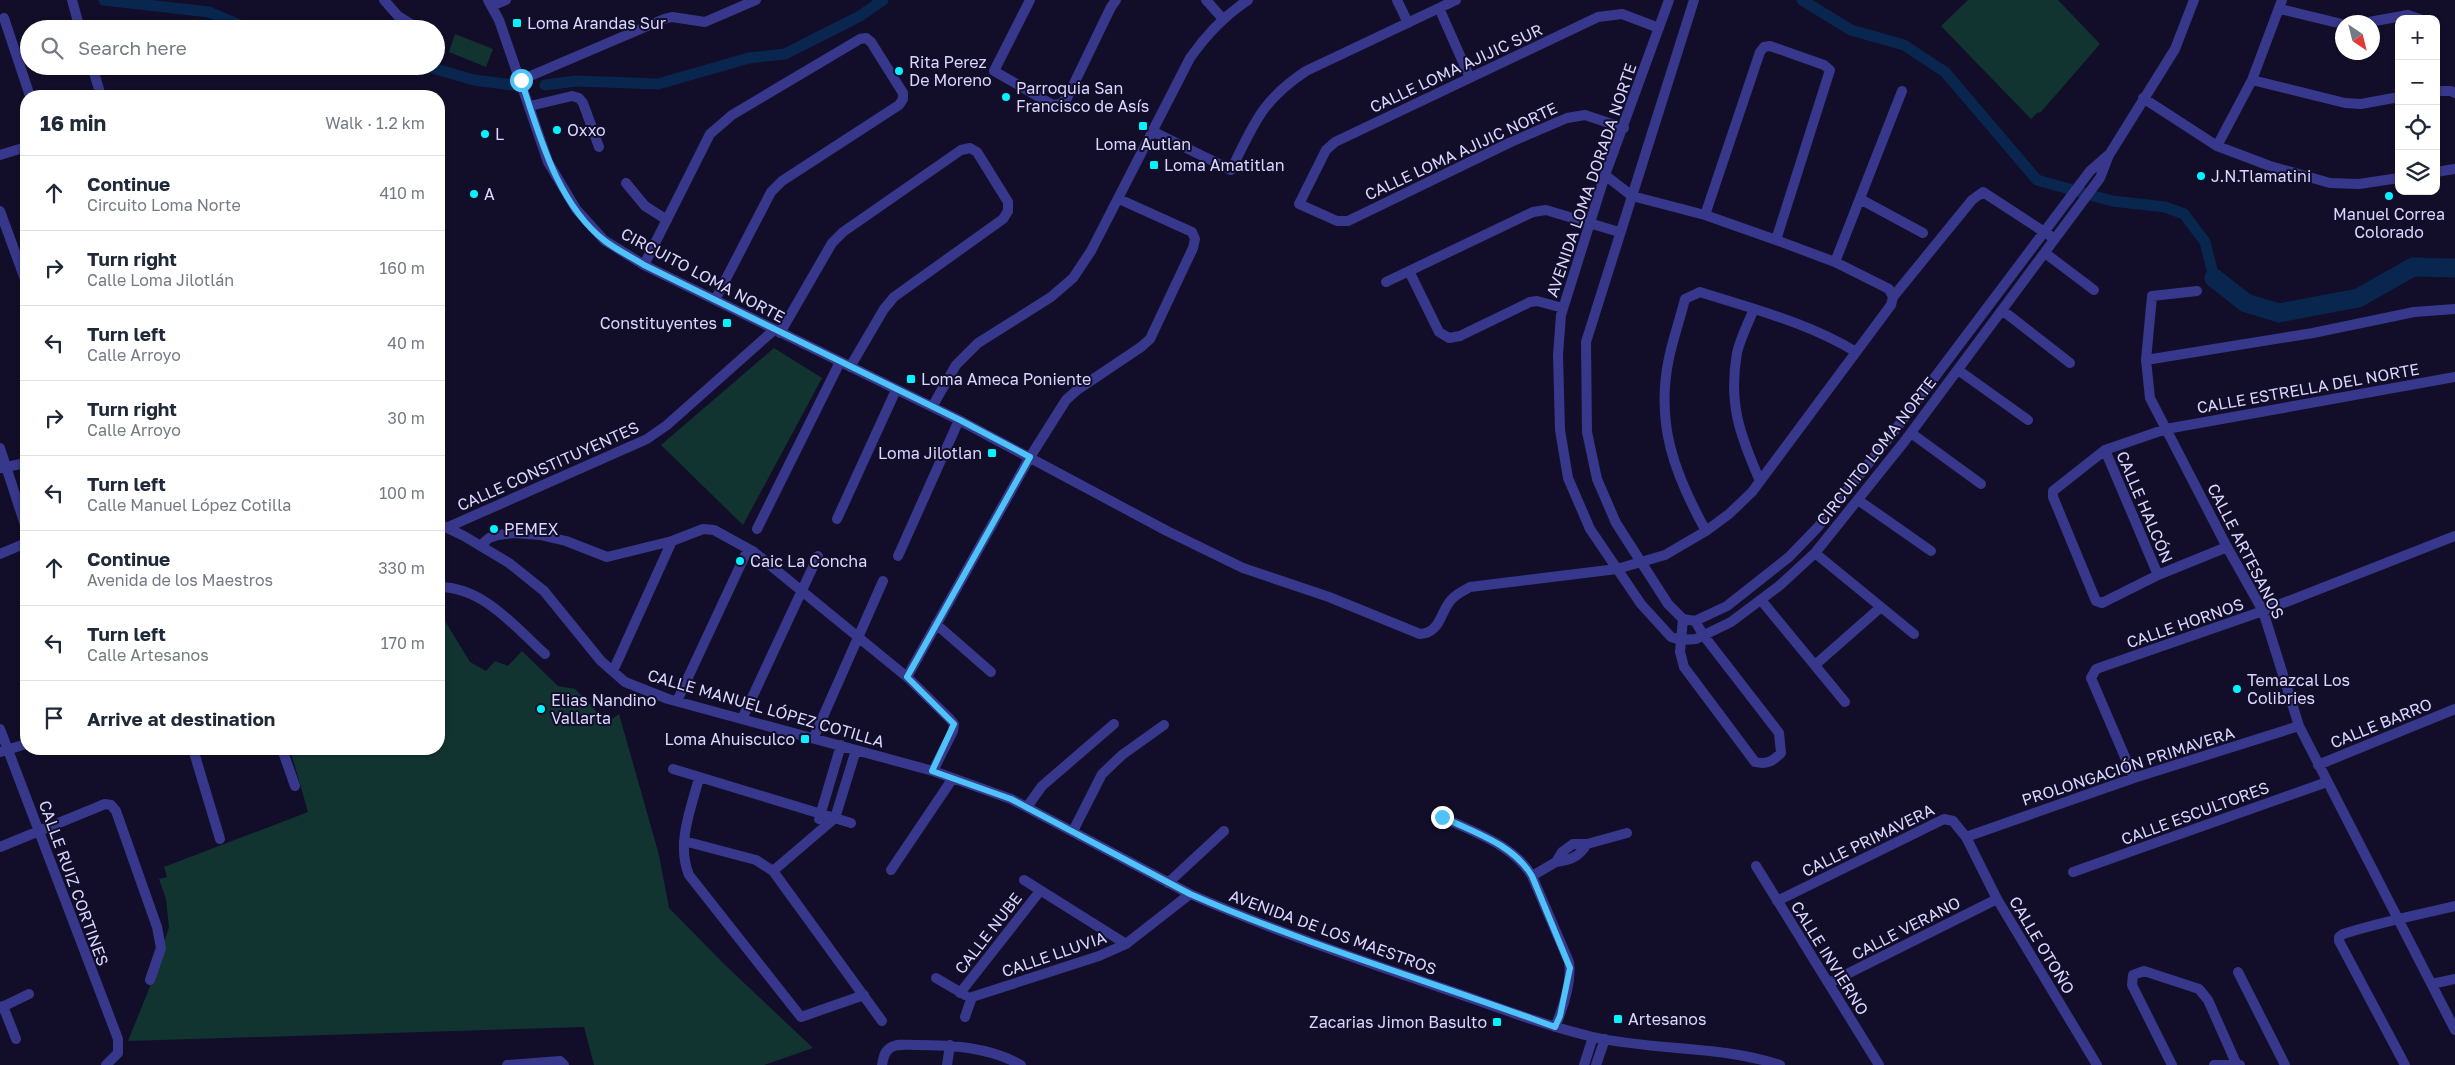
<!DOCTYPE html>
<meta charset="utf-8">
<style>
body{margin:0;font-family:"Golos Text",sans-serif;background:#f2f2f3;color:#1f2937}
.controls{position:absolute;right:15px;top:15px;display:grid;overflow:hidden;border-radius:10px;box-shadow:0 1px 4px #0004}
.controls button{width:45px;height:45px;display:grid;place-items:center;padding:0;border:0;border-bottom:1px solid #e0e1e3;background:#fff;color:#1f2937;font:25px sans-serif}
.compass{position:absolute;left:2335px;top:15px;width:45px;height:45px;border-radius:50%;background:#fff;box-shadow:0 1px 4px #0004;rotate:145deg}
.stop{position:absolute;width:15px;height:15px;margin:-11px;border:4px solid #4fc3f7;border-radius:50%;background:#fff}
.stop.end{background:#4fc3f7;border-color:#fff;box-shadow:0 1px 5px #0008}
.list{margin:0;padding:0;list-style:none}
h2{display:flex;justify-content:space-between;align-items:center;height:65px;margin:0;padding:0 20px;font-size:21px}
h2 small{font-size:16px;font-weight:400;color:#747a83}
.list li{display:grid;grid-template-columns:32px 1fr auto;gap:15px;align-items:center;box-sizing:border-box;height:75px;padding:0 20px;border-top:1px solid #e0e1e3}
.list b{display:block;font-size:19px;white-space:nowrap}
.list p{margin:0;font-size:16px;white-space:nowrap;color:#747a83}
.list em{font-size:16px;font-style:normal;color:#747a83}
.icon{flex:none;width:28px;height:28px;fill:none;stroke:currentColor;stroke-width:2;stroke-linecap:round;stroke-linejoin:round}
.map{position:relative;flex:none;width:2455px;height:1065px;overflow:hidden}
.search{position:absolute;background:#fff;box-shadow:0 1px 4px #0004;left:20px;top:20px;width:425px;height:55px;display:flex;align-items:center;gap:12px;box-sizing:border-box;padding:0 18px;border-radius:28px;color:#747a83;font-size:19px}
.panel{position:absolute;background:#fff;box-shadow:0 1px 4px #0004;left:20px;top:90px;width:425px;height:665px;border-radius:20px}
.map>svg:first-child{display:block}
</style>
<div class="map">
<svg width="2455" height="1065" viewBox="0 0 2455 1065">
<rect width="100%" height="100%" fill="#120e29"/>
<path fill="#113431" d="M1968 0H2058L2100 44 2040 113 2038 112 2031 119 1941 26Z
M455 34 493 49 486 67 449 52Z
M774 348 822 378 743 525 661 445Z
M445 621 470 662 486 671 495 661 508 666 522 651 558 686 575 689 592 706 605 724 619 714 659 855 669 908 725 965 813 1048 764 1065H594L584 1027 128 1041 151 984 169 927 166 899 159 879 167 877 164 867 308 812 290 749H439V623Z"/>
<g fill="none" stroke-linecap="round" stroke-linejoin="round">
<path stroke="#09264e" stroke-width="11" d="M104 0 209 12 249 29
M1802 0 1851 30 1904 45 1945 72 2037 180 2112 201 2165 207 2184 214 2205 242 2214 278
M425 66 474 80 513 85
M545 85 576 81 658 84 749 58 785 54 860 16 883 0"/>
<path stroke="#09264e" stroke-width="19" d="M2214 278 2246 303 2279 313 2358 298 2413 267 2455 268"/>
<path stroke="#37388b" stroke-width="10" d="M72 0 80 29
M384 0 398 16 419 29
M488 0 499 20 548 162 576 209 604 240 644 265 959 420 1167 531 1243 568 1329 597 1420 634C1442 633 1440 609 1453 598 1458 593 1465 590 1470 587L1617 569 1665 555 1706 531 1729 514 1752 492 1891 305 1893 297 1972 200 1983 192 2055 239
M1030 0 994 71 1053 105 1060 104 1067 98 1111 7 1116 0
M1206 0 1223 19
M1397 0 1408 23
M1669 0 1605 175 1561 315 1558 355 1560 430 1568 478 1590 529 1641 604 1671 637 1681 640 1696 639 1731 622 1779 586 1815 553 1904 442 2100 178 2109 155 2175 49 2194 0
M1694 0 1586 342 1587 432 1597 479 1616 523 1668 604 1683 619 1695 621 1727 606 1789 557 1818 527 1892 434 2090 171 2107 156
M492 6 506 0
M1439 8 1470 78
M2280 9 2342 24
M4 18 30 96
M2369 22 2408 15 2420 19
M92 66 101 96
M521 80 664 19 672 17 705 22 756 0
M2252 80 2345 103 2361 104 2399 97
M2436 91H2451L2455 93
M2143 98 2217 146 2270 166 2330 183 2359 184 2399 178
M530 106 572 96 579 98 583 103 599 147
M1624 128 1585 115 1567 118 1511 142 1348 221H1337L1299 204 1326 150 1335 142 1598 17 1622 14 1659 28
M1152 131 1231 170C1254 124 1261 101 1306 71L1456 0
M2217 146 2252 80 2282 0
M0 155 26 147
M2436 172 2455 169
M1605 175 1632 196 1705 215 1776 240 1835 262 1889 289 1893 297
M626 183 645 206 667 220
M1860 199 1923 233
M0 211 26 282
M1705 215 1760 52 1764 47 1770 46 1824 65 1830 70 1776 240
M2045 253 2094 290
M1835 262 1902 91
M644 265 710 134 732 115 860 39 866 38 871 42 903 93V99L899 105 782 181 771 192 715 300
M1409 271 1439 332 1449 338 1460 336 1530 302 1537 301 1563 308
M1386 282 1533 212 1546 210 1619 232
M2197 291 2152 296 2146 360 2150 398 2227 547 2263 611 2299 726 2455 1030
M1754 309C1748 323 1740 339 1737 353 1728 404 1740 435 1760 481
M2002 310 2070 363
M780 333 832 243 843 232 961 150 970 148 977 152 1008 202V211L1003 219 894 297 884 309 850 367
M2146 360 2313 333 2414 312 2455 309
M1958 370 2028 420
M932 407 956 365 978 343 1051 297 1073 278 1091 251 1190 58C1206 35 1224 16 1248 0
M1911 433 1981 484
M0 448 26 528
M2105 450 2158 575
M0 468 26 463
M1858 500 1931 551
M837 519 896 390
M439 524 464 536 509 563 544 591 601 661 625 682 668 699 933 771 1011 799 1190 894C1272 930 1357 959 1442 988 1492 1005 1542 1025 1593 1037 1655 1051 1719 1045 1780 1065
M446 528 647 439 667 425 774 330
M757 529 840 362
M1706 531C1675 475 1655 424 1669 358 1673 339 1680 319 1685 299L1700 292C1753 309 1809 323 1856 352
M480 546 489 538 498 535 514 533 540 535 566 541 607 557 672 541 703 529 714 530 754 552 907 677 950 719 954 724 953 731 933 771
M2227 547 2158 575 2102 603 2096 601 2053 497V491L2105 450 2166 429 2455 377
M1815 553 1914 634
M0 554 26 543
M898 556 959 420
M439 587C483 587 514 626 545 654
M1761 600 1845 702
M1683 619 1680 652 1684 667 1755 762C1767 765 1773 761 1781 753L1779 733 1704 636 1695 621
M936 624 991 672
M1815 665 1881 607
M613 671 672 541
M907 677 1030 457 1066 400 1077 390 1141 347 1150 339 1193 248 1195 239 1192 232 1119 199
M677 701 748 549
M742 719 818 556
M0 729 118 1039V1053L106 1065
M814 737 883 581
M193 749 220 839
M282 749 295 786
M0 752 26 744
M2318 765 2455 709
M673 769 851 823
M699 778C691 809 676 844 689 875L801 1017 864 995
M2134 778 2091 678 2096 669 2263 611 2455 536
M1027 807 1042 786 1114 724
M1442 817C1473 832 1514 845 1532 876L1569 962C1572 982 1563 1008 1555 1027
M819 819 841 745
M1073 831 1102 774 1122 755 1164 725
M1966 837 2134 778 2299 726
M684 841 756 860 773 871 882 1021
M0 847 105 804 111 805 116 811 157 927 161 948 150 980
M1556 862C1571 860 1579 857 1587 844
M1756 866 1879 1065
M891 870 953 778
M773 871 835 818 856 750
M2073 872 2327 782
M1532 876 1556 862 1562 852 1573 844H1587L1627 833
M1024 880 1126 944
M1168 883 1224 831
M1777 901 1944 819 1953 821 1966 837 1997 899 2097 1065
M2238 972 2285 1065
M936 978 965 995
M1829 983 1997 899
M2432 984 2455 979
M960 993 1040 891
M972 997 1099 956 1126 944 1190 894
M3 1006 16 1039
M0 1008 29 994
M965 1017 972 997
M507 1065 560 1061 564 1065
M882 1065C883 1059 884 1052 890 1048 897 1043 908 1045 916 1045 952 1045 989 1047 1021 1065
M947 1065 950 1045
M1584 1065 1593 1037
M1596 1065 1605 1039
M2172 1065 2132 985 2133 975 2144 971 2199 989 2208 1000 2236 1063
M2214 1065H2240
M2405 1065 2339 941V937L2343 934C2380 922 2417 915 2455 906"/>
</g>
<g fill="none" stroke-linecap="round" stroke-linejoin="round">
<path stroke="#4fc3f7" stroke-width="6" d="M521 80C539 134 557 204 605 241 617 250 631 257 644 265L960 420 1030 457 907 677 954 724 932 771 1011 799 1190 894C1309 946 1433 982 1555 1027L1560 1016 1570 968 1532 876C1514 845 1474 832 1442 817"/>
</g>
<g fill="#03f4ff" stroke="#120e29" stroke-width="2">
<rect x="512" y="18" width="10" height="10" rx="2.5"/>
<circle cx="899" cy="71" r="5"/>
<circle cx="1006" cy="97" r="5"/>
<rect x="1138" y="121" width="10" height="10" rx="2.5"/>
<circle cx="557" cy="130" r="5"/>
<circle cx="485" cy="134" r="5"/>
<rect x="1149" y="160" width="10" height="10" rx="2.5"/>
<circle cx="2201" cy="176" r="5"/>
<circle cx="474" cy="194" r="5"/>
<circle cx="2389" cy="196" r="5"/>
<rect x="722" y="318" width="10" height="10" rx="2.5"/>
<rect x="906" y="374" width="10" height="10" rx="2.5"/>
<rect x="987" y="448" width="10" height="10" rx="2.5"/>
<circle cx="494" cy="529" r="5"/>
<circle cx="740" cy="561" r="5"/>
<circle cx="2237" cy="689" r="5"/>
<circle cx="541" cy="709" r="5"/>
<rect x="800" y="734" width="10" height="10" rx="2.5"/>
<rect x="1613" y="1014" width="10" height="10" rx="2.5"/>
<rect x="1492" y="1017" width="10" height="10" rx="2.5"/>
</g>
<g text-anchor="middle" stroke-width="4" stroke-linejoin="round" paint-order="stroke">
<g font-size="16" fill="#d9d7ff" stroke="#120e29" text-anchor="start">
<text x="527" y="29">Loma Arandas Sur</text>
<text x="909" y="68">Rita Perez<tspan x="909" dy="18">De Moreno</tspan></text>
<text x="1016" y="94">Parroquia San<tspan x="1016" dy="18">Francisco de Asís</tspan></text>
<text x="567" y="136">Oxxo</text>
<text x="495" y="140">L</text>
<text x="1143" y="150" text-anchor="middle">Loma Autlan</text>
<text x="1164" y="171">Loma Amatitlan</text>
<text x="2211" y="182">J.N.Tlamatini</text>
<text x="484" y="200">A</text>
<text x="2389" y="220" text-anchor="middle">Manuel Correa<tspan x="2389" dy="18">Colorado</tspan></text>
<text x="717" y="329" text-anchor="end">Constituyentes</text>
<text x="921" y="385">Loma Ameca Poniente</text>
<text x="982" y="459" text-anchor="end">Loma Jilotlan</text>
<text x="504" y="535">PEMEX</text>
<text x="750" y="567">Caic La Concha</text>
<text x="2247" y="686">Temazcal Los<tspan x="2247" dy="18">Colibries</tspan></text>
<text x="551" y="706">Elias Nandino<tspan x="551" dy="18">Vallarta</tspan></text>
<text x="795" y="745" text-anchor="end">Loma Ahuisculco</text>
<text x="1628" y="1025">Artesanos</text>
<text x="1487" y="1028" text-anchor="end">Zacarias Jimon Basulto</text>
</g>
<g font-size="16" fill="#d9d7ff" stroke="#120e29">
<text transform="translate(1456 68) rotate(-25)" y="6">CALLE LOMA AJIJIC SUR</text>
<text transform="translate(1461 151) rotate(-25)" y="6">CALLE LOMA AJIJIC NORTE</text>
<text transform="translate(1591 180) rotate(-71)" y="6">AVENIDA LOMA DORADA NORTE</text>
<text transform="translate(703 275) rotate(28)" y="6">CIRCUITO LOMA NORTE</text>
<text transform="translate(2308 388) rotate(-10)" y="6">CALLE ESTRELLA DEL NORTE</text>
<text transform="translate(1876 451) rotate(-52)" y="6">CIRCUITO LOMA NORTE</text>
<text transform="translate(548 466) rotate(-24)" y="6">CALLE CONSTITUYENTES</text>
<text transform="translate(2145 507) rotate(67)" y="6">CALLE HALCÓN</text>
<text transform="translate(2246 551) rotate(63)" y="6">CALLE ARTESANOS</text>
<text transform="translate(2185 623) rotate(-19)" y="6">CALLE HORNOS</text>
<text transform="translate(766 708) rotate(16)" y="6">CALLE MANUEL LÓPEZ COTILLA</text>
<text transform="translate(2381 723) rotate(-22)" y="6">CALLE BARRO</text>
<text transform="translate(2128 766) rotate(-18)" y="6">PROLONGACIÓN PRIMAVERA</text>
<text transform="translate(2195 813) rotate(-20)" y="6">CALLE ESCULTORES</text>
<text transform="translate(1868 840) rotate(-26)" y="6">CALLE PRIMAVERA</text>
<text transform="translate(74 883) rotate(70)" y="6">CALLE RUIZ CORTINES</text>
<text transform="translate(1906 928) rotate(-27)" y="6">CALLE VERANO</text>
<text transform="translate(1333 932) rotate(20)" y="6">AVENIDA DE LOS MAESTROS</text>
<text transform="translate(988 933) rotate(-52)" y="6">CALLE NUBE</text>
<text transform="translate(2042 945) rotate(59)" y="6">CALLE OTOÑO</text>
<text transform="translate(1054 954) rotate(-19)" y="6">CALLE LLUVIA</text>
<text transform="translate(1830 958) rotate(58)" y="6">CALLE INVIERNO</text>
</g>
</g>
</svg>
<div class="controls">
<button>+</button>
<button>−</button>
<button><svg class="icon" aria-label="locate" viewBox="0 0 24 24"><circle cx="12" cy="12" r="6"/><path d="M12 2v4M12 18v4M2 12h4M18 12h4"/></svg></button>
<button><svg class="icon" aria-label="layers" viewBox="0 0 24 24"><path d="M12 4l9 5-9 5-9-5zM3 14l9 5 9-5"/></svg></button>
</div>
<svg class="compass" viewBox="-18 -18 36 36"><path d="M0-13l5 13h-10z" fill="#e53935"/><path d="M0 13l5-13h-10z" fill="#747a83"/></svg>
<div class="stop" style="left:521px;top:80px"></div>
<div class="stop end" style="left:1442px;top:817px"></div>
<div class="search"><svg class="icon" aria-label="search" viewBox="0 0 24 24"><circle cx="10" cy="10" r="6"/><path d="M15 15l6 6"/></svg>Search here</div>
<section class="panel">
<h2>16 min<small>Walk · 1.2 km</small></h2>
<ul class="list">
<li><svg class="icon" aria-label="ahead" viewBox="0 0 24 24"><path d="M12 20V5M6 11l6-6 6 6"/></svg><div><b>Continue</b><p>Circuito Loma Norte</p></div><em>410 m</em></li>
<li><svg class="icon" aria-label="right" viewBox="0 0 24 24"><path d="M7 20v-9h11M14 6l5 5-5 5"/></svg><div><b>Turn right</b><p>Calle Loma Jilotlán</p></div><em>160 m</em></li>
<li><svg class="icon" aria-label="left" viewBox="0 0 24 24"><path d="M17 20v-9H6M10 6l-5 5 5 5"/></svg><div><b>Turn left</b><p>Calle Arroyo</p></div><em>40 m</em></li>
<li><svg class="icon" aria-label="right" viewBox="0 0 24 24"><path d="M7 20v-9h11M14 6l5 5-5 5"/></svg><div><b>Turn right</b><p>Calle Arroyo</p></div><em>30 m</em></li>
<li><svg class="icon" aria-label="left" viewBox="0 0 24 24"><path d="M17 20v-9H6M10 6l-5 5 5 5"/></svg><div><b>Turn left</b><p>Calle Manuel López Cotilla</p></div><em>100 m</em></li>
<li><svg class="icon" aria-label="ahead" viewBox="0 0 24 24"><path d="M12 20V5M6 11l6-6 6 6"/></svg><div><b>Continue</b><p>Avenida de los Maestros</p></div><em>330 m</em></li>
<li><svg class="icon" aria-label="left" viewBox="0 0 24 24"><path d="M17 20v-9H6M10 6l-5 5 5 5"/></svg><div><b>Turn left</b><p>Calle Artesanos</p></div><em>170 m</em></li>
<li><svg class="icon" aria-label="arrive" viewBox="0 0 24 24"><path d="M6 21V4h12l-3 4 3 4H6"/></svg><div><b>Arrive at destination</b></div></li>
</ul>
</section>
</div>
